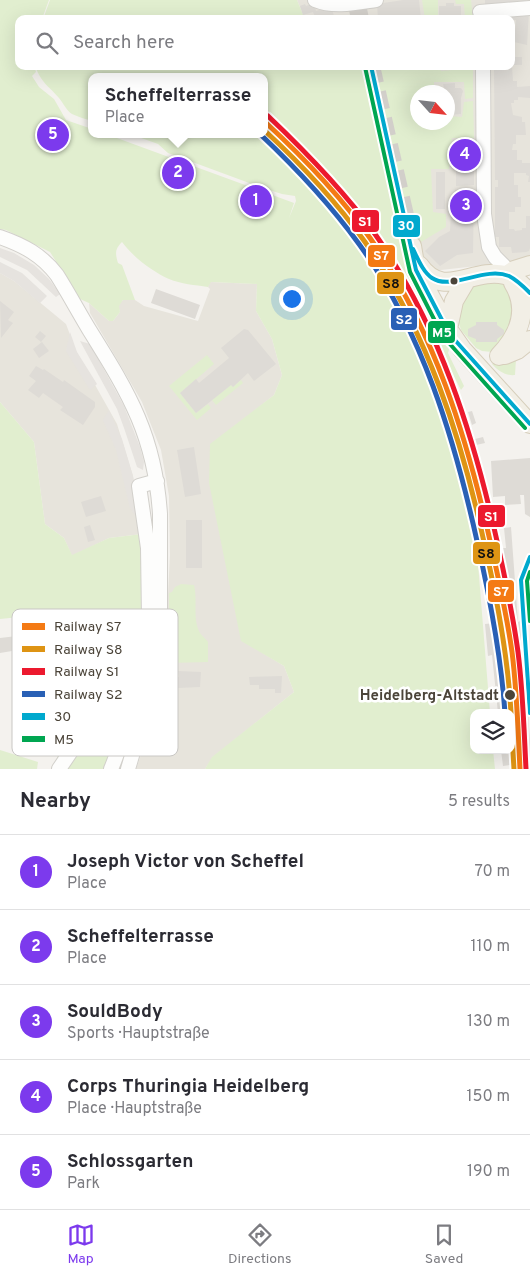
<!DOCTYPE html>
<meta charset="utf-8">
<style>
body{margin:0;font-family:Overpass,sans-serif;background:#f2f2f3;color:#2b2b33}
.controls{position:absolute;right:15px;bottom:15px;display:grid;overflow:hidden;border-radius:10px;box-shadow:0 5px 20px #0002}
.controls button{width:45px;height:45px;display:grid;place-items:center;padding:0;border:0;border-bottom:1px solid #e1e1e2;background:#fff;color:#2b2b33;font:25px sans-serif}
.compass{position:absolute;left:410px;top:85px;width:45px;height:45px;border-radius:50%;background:#fff;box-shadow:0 5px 20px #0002;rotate:117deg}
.you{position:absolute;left:291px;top:298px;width:18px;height:18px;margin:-12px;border:4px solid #fff;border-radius:50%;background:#1a73e8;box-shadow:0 0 0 8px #1a73e833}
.badge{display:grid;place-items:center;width:32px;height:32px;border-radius:50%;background:#7c3aed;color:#fff;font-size:16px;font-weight:700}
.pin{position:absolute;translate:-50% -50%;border:2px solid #fff;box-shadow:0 1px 5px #0006}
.popup{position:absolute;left:88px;top:73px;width:180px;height:65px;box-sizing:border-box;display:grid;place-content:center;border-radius:10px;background:#fff;filter:drop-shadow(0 1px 4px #0005);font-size:16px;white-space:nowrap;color:#7c7c81}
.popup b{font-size:19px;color:#2b2b33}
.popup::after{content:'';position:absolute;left:50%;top:100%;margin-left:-10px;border:10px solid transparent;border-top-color:#fff}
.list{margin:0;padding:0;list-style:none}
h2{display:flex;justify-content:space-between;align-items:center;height:65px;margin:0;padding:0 20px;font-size:21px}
h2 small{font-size:16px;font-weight:400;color:#7c7c81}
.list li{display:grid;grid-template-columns:32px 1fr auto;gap:15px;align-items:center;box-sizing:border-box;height:75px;padding:0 20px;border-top:1px solid #e1e1e2}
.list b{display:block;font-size:19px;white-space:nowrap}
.list p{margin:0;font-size:16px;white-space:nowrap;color:#7c7c81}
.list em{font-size:16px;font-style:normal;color:#7c7c81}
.icon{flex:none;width:28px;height:28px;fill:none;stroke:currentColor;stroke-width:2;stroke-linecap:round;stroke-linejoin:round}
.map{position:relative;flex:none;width:530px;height:769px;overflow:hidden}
.search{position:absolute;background:#fff;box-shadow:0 5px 20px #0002;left:15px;right:15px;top:15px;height:55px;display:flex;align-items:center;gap:12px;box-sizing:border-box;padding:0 18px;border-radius:10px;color:#7c7c81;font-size:19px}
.sheet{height:440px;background:#fff}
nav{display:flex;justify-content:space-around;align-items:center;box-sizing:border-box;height:70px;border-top:1px solid #e1e1e2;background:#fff;font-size:14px;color:#7c7c81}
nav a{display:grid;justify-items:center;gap:2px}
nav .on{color:#7c3aed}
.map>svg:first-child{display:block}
</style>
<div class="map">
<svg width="530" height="769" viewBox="0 0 530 769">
<rect width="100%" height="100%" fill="#f4f2ee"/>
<path fill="#e7e4dc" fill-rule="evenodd" d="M297 0H530V260L432 271 416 245 381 66H511V19H305ZM418 92H448V122H418Z
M0 273 14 281 66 324 76 351 117 424 133 476 142 534 109 538 72 556 64 538 45 524 34 442 0 402Z
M210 282 257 284 256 311 272 339 282 375 274 395 244 419 241 640 284 666 294 692 213 757 205 769H136L163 692 170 555 169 496 161 450 142 402 90 313 89 303 109 321H113L120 312 118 306 123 300H135L144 306 198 321 210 289 208 287Z"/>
<path fill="#e1eecf" d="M0 0H49L42 19H19V66H34L36 72 32 76 39 87 54 99 66 120 92 129V134H106L294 203 289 218 296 201 295 196 282 194 263 188 168 153 158 144 130 134H264V77H92V121C86 119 78 117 72 114 66 110 64 104 59 98 48 85 42 84 35 66H440L441 71 464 69V66H473V98L465 99 464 82H434V92H418V122H448V116L462 117 464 102 473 101 474 138H452L449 169H431L433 212 446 214V227L416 245 451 343 448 353 464 386 461 390 420 310 405 319 427 366 467 502 477 551 490 713H474V750H493L495 769H205L212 757 294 692 284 666 241 641 209 483 210 444 274 395 282 375 272 339 256 311 257 284 211 282 208 287C195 285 181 284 169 279 153 272 133 257 122 242 115 249 115 253 118 263L122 265 135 300H123L119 306 120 312 113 321H109L89 303 80 299 50 252 6 230 0 229Z
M50 0H297L305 19H43Z
M422 0H438V19H425Z
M455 0H471L473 19H465L464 4H456Z
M488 279 505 284 520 317 492 352 482 351 476 348 461 330 457 317 467 287Z
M207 355 214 364 180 393 196 413 208 404 211 408 197 420 169 386Z
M519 356 521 357 516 359 515 375C506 376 498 371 492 364L502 362Z
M241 380 243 383 216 405 212 400 231 385 233 387Z
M0 402 34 442 45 524 64 538 72 555 109 538 142 534 150 656 147 686 120 724 104 769H54L97 609 0 619Z
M181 584 194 585C198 601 192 618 200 633 202 636 206 639 208 642V662L169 663V593L172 592 175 587Z
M0 750 38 762 37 769H0Z"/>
<path fill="#e6e3df" d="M0 248 14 253 34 265 49 279 60 294 56 297 27 270 0 257Z
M0 262 22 273 47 296 40 303 14 281 0 273Z
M70 332 77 352 97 384 90 390 66 351Z
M80 341 90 344 124 406 140 447 144 462 143 470 137 467 124 428 117 409Z
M109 410 122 439 133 476 139 514 135 515 130 508 116 450 103 420Z"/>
<path fill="#dedbd6" d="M403 0H419L421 19H378L377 4Z
M485 0H526L525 5H485Z
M314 3 316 11 331 6 334 16 327 19H316L313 12 303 15 300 6 305 4 306 6Z
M446 3H454V6H461V19H439V6H446Z
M529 11 527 45 514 42 516 20 496 19V14Z
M511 57H522V65H511Z
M494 66H512L513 81H517V87L530 86V98L518 97V100H514V103H511L513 115 522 117V122H525L526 135H516V144H513L512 150H517V160H522V163H530V182H528L529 176 526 175V173H514V185H518V197H521V207H515V212H509V229H514L515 231 522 230V228H526V216H530V248L529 251 526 252 512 253 511 247H499V237H495V187H498V180H495Z
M455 83V88H461L463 91 461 98V114L448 115V92H437V88H444L443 84Z
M474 142V185L456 186V143Z
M436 172H445V209H436Z
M455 190 474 191 473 253 457 255 440 266 425 251 439 237 450 231 451 213 455 214Z
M156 289 200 305 195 319 151 303Z
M0 301 14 312 8 320 13 323 1 338Z
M476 322H497V325L504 330V334L497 339V342H476V339L468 336V329L476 325Z
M244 329 248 330 276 364 254 381 248 373 233 387 231 385 196 413 180 393 196 379 199 383 229 358 221 348Z
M40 331 46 336 41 342 35 337Z
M42 342 49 351 39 358 33 349Z
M36 366 43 370 44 369 63 382 64 380 95 402V407L83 425 60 410 63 407 43 393 39 398 28 390 36 381 29 376Z
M472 411 476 423 472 425 468 412Z
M483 437 485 443 476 445 475 439Z
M194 447 201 494 185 497 177 450Z
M530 458V517L525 514 524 495H520L521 504 505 505V496L493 497 491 461Z
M101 496 106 511 86 517 81 502Z
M186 520H202V568H186Z
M90 525 95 540 88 542 84 527Z
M511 527 518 622 520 621 524 652 530 742V764L522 765 513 655 499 548H506L504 528Z
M527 582H530V609H528Z
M495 623 501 654 506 713H498L492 655 488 656 485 624Z
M55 628H71V636L55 635Z
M73 635H82V654H74Z
M17 636 18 650 0 653V638Z
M178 671 201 672 200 687 178 688V682H175V677H179Z
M282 676 281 693H275V689H259V685H250L249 677Z
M501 750H509L510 765 503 766Z"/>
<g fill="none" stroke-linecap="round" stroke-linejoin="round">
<path stroke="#d2cfca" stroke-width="18" stroke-dasharray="18 9" stroke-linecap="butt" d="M356 0 360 19
M371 66 412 246"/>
<defs>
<path id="minor" d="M315 0C334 8 356 3 376 0
M480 12 530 8
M483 66 484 214 489 247 495 257 504 266 507 275
M0 237C23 245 42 255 57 275 69 294 79 313 90 331 130 395 155 437 160 514V648L157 672 128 769
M59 769 111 692 146 634 149 617 148 548 139 486 157 481
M111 769C122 744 126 716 150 699"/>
<path id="major" d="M412 246 416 270 448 329 462 349 530 424
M419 265C444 301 472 267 505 275 514 277 523 286 530 293
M507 275 514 270 530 265
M448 329 454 301 467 279
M505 355 517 350 530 340
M499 356C519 335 530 310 513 283"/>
</defs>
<use href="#minor" stroke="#d2d0cb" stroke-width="16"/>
<use href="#major" stroke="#d6cebb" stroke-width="20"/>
<use href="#minor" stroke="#fdfdfc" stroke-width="14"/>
<use href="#major" stroke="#f2efe6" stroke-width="18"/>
<defs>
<path id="bus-1" d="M371 66 416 270 442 320 454 339 530 424
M413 249C418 259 423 272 432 278 452 291 484 266 509 276 517 280 524 287 530 293
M530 557 521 580 530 713"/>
<path id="bus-2" d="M365 67 410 272 436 323 449 343 525 428
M530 572 527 581 530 621"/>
</defs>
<use href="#bus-1" stroke="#fff" stroke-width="8"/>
<use href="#bus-2" stroke="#fff" stroke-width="8"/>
<use href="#bus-1" stroke="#00a9ce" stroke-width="4"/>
<use href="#bus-2" stroke="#00a651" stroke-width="4"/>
<defs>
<path id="rail-1" d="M264 121C303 157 340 195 370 238 434 330 467 437 491 545 499 581 507 616 512 652 517 691 518 730 520 769"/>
<path id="rail-2" d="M264 130C301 164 336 201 365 242 427 332 461 436 484 542 497 598 508 654 511 713
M511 718 514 769"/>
<path id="rail-3" d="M268 116C307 153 344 191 375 234 439 325 473 433 497 541 505 578 513 614 518 652 523 691 524 730 526 769"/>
<path id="rail-4" d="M260 134C296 168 330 204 359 244 422 331 454 437 477 541 490 598 501 654 505 713"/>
</defs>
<use href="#rail-1" stroke="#fff" stroke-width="9"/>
<use href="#rail-2" stroke="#fff" stroke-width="9"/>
<use href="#rail-3" stroke="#fff" stroke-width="9"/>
<use href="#rail-4" stroke="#fff" stroke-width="9"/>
<use href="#rail-1" stroke="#f47a14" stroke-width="5"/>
<use href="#rail-2" stroke="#de9414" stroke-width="5"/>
<use href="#rail-3" stroke="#ec192e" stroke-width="5"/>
<use href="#rail-4" stroke="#2960b5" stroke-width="5"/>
</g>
<g fill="#4b4439" stroke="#fff" stroke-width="2">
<circle cx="454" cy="281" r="4.5"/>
<circle cx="510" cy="695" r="6"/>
</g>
<g text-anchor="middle" stroke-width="5" stroke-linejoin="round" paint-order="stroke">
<g font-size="15" font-weight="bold" fill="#4b4439" stroke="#fff" text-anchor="end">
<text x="499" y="700">Heidelberg-Altstadt</text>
</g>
</g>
<rect x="12" y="609" width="166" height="147" rx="8" fill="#fff" stroke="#c9c7c4" stroke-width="1"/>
<rect x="22" y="623" width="23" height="7" fill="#f47a14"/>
<rect x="22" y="646" width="23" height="6" fill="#de9414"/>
<rect x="22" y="668" width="23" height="7" fill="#ec192e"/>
<rect x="22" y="691" width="23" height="6" fill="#2960b5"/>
<rect x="22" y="713" width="23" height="7" fill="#00a9ce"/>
<rect x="22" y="736" width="23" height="6" fill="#00a651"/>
<g font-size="14" fill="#4b4439">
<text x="54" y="631">Railway S7</text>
<text x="54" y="654">Railway S8</text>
<text x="54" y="676">Railway S1</text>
<text x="54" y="699">Railway S2</text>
<text x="54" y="721">30</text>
<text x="54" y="744">M5</text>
</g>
<g stroke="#fff" stroke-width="2">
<rect x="351" y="209" width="29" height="24" rx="5" fill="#ec192e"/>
<rect x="392" y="214" width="29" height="24" rx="5" fill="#00a9ce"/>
<rect x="367" y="244" width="29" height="24" rx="5" fill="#f47a14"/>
<rect x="376" y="271" width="29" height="24" rx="5" fill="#de9414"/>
<rect x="390" y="307" width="28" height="24" rx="5" fill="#2960b5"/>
<rect x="427" y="320" width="29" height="24" rx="5" fill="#00a651"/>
<rect x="477" y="504" width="29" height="24" rx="5" fill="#ec192e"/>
<rect x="472" y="541" width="29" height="24" rx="5" fill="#de9414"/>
<rect x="487" y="579" width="28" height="24" rx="5" fill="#f47a14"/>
</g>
<g font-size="14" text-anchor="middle" font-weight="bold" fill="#fff">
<text x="365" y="226">S1</text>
<text x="406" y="230">30</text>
<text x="381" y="260">S7</text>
<text x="404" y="324">S2</text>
<text x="442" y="337">M5</text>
<text x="491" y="521">S1</text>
<text x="501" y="596">S7</text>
</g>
<g font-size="14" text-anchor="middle" font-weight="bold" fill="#111">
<text x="391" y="288">S8</text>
<text x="486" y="558">S8</text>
</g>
</svg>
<div class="controls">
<button><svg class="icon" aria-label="layers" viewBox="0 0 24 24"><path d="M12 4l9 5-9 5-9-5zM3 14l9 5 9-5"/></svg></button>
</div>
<svg class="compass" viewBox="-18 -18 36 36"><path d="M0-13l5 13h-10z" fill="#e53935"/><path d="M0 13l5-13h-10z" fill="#7c7c81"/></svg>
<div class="you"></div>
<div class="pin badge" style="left:256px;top:201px">1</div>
<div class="pin badge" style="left:178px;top:173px">2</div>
<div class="popup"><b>Scheffelterrasse</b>Place</div>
<div class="pin badge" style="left:466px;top:206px">3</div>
<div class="pin badge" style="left:465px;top:155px">4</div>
<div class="pin badge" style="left:53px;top:135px">5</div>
<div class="search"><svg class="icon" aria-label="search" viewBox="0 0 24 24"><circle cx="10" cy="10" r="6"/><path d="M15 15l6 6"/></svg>Search here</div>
</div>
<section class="sheet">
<h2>Nearby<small>5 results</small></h2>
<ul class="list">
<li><span class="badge">1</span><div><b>Joseph Victor von Scheffel</b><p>Place</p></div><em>70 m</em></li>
<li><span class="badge">2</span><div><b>Scheffelterrasse</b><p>Place</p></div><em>110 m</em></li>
<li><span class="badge">3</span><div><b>SouldBody</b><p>Sports · Hauptstraße</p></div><em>130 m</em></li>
<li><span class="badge">4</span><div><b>Corps Thuringia Heidelberg</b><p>Place · Hauptstraße</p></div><em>150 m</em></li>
<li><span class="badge">5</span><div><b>Schlossgarten</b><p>Park</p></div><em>190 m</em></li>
</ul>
</section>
<nav>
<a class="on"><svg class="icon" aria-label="map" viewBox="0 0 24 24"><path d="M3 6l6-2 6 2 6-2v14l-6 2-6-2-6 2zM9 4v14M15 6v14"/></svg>Map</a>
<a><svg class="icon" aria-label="directions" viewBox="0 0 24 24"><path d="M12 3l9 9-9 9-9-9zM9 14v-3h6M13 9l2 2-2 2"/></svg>Directions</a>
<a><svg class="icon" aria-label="saved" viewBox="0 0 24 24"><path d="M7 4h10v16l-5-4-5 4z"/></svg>Saved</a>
</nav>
